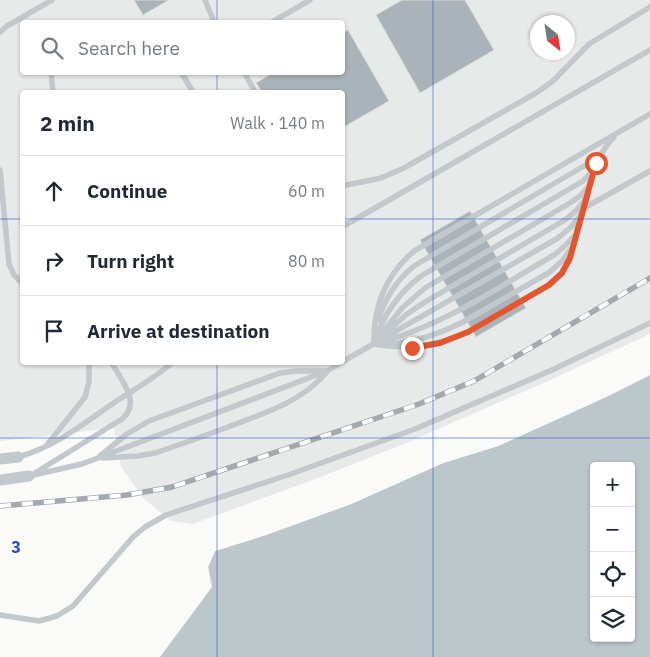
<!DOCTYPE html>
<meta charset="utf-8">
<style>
body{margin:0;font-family:"IBM Plex Sans",sans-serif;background:#f6f6f7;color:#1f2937}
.controls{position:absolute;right:15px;bottom:15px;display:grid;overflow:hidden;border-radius:5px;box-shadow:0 1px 4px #0004}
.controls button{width:45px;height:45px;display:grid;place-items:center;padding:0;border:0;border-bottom:1px solid #e0e1e3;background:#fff;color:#1f2937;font:25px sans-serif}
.compass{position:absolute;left:530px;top:15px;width:45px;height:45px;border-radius:50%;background:#fff;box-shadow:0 1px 4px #0004;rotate:150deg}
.stop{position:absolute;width:15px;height:15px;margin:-11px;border:4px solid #e4572e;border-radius:50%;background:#fff}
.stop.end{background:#e4572e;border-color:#fff;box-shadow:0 1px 5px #0008}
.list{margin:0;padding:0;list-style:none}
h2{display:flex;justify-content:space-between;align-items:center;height:65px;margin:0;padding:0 20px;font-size:21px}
h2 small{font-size:16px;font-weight:400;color:#747a83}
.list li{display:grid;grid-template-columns:32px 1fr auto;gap:15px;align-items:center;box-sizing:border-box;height:70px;padding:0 20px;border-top:1px solid #e0e1e3}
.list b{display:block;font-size:19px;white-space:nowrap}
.list em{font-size:16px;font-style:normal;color:#747a83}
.icon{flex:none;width:28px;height:28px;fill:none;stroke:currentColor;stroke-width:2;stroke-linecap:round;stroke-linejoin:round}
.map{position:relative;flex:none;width:650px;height:657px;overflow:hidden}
.search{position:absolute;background:#fff;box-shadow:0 1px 4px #0004;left:20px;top:20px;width:325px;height:55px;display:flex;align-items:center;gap:12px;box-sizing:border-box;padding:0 18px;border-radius:5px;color:#747a83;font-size:19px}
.panel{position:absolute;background:#fff;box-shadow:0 1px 4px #0004;left:20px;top:90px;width:325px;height:275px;border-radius:5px}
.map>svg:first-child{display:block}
</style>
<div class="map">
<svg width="650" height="657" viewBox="0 0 650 657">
<rect width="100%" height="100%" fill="#fafaf8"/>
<path fill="#e8e9e9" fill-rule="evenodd" d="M0 0H650V334L550 380 411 441 318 478 193 524 171 521 143 498 121 467 114 428 0 441ZM22 22H342V72H22ZM538 22H568V52H538ZM22 92H342V362H22Z"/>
<path fill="#bbc7cb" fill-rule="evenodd" d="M650 375V657H160L212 587 208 567 215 551 266 535 351 504 443 463 498 446 606 397ZM594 466H631V638H594Z"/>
<path fill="#fafaf8" d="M650 372V375L606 397 498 446 443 463 351 504 266 535 215 551 208 567 212 587 209 584 206 567 214 548 265 533 350 501 442 461 497 443 605 395Z"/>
<path fill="#aab3b9" stroke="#dcdcda" d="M134 0H169L143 15Z
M402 0H465L494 50 420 93 376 15Z
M348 30 389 101 342 128V92H262L256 83 274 72H342V33Z
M470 211 526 308 476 337 420 240Z"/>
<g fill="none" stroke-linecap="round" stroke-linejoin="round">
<path stroke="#c3c8cc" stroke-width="5.5" d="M205 0 214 22
M272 22 310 0
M0 32 7 26 52 0
M181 72 193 92
M244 72 255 92
M53 92 51 73 53 72
M0 170 9 264 14 275 22 283
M342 186 381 178 404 168 536 93 553 81 589 44 650 7
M584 208 650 171
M342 227 650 50
M378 320C386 297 396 281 414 266L589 163 598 155
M381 337 407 314 425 302 565 220 576 211 584 201
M378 338 402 308 425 288 570 203 581 195 588 187
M376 339C384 313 399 293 421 276L583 181 592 171
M384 341C445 324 499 287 554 255L566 245 575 235
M374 344C373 306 386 275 414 251L650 114
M374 344C408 350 437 346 468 332L549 285 562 273 570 257C580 223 589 161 614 137
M387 344C413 343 439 334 463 322L550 272 562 261 570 250
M342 362 558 238 570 228 580 216
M47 445 85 397 89 382V362
M100 456 127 434 149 421 280 373 296 371H325
M18 457C56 447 87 421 118 400 137 388 156 377 173 362
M103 458 137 456 155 453C179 445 204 436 228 427 264 413 300 403 326 373
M35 473 122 419C142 402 121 380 111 362
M29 476 82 464 327 371 342 362
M0 615 39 621 57 616 73 606 133 537 145 527 166 515 288 475 415 429 552 370 650 323"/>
<path stroke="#c3c8cc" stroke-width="11" d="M0 459 18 457
M0 480 29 476"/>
<defs>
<path id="rail" d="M0 506 127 495 172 487 419 404 474 381 650 278"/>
</defs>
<use href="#rail" stroke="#a2aab0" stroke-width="5.5"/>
<use href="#rail" stroke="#fff" stroke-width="4" stroke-dasharray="11" stroke-linecap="butt"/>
</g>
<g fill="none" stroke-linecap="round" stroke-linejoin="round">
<path stroke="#e4572e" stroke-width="6" d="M412 348 440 343 468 332 549 285 562 273 570 258 596 163"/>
</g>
<path fill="none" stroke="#1d4ed8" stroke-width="1" stroke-opacity="0.55" d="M217 0V22M433 0V657M217 72V92M0 219H22M342 219H650M217 362V657M0 438H650"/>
<g font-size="16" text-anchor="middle" font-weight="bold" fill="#1d4ed8" stroke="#fff" stroke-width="5" stroke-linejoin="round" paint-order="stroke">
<text x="16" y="553">3</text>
</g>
</svg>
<div class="controls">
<button>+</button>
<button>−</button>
<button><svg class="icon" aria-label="locate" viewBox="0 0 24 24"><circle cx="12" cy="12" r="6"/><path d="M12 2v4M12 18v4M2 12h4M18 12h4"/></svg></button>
<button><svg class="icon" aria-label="layers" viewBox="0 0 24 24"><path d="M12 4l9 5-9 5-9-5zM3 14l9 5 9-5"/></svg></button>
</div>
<svg class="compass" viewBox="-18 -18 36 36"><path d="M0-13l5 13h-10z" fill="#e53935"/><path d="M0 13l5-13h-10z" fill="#747a83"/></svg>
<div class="stop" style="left:596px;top:163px"></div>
<div class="stop end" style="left:412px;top:348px"></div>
<div class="search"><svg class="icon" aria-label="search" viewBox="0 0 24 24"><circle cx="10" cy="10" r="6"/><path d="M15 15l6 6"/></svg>Search here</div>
<section class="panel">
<h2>2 min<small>Walk · 140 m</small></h2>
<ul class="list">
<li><svg class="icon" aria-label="ahead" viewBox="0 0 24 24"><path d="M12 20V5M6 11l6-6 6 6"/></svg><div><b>Continue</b></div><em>60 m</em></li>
<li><svg class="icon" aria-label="right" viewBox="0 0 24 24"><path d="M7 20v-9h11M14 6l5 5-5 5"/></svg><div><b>Turn right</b></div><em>80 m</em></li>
<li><svg class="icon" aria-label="arrive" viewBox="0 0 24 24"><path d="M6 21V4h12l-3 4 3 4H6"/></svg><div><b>Arrive at destination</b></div></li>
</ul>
</section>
</div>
